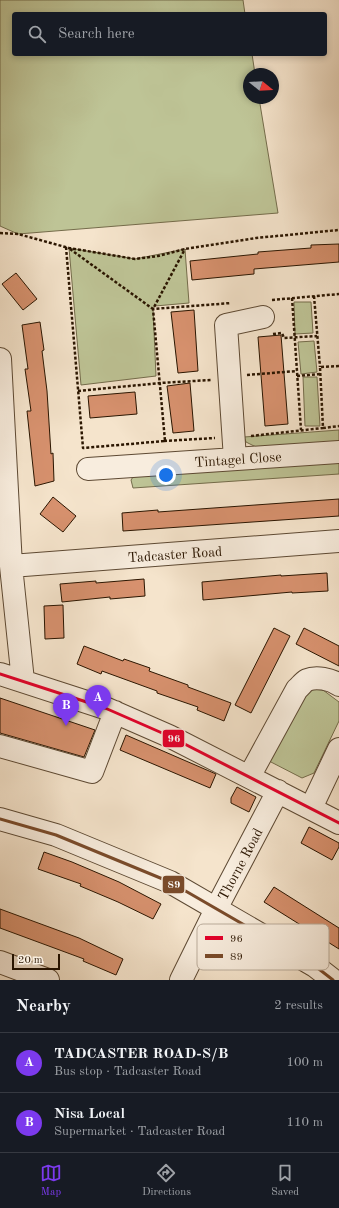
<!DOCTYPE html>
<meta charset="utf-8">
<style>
body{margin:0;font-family:"Old Standard TT",serif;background:#242831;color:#f1f3f6}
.compass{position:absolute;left:243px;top:68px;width:36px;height:36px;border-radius:50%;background:#171b24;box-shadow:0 2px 6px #0003;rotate:108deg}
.scale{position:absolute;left:12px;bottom:10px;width:48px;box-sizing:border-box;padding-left:4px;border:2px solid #2a1500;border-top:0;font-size:11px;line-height:14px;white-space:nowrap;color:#2a1500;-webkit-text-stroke:3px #f8edde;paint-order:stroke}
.you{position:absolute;left:166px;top:475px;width:14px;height:14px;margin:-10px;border:3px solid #fff;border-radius:50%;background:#1a73e8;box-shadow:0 0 0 6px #1a73e833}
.badge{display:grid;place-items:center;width:26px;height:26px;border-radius:50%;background:#7c3aed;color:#fff;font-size:13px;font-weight:700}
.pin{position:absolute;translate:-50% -33px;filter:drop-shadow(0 1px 2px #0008)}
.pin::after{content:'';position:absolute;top:21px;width:14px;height:12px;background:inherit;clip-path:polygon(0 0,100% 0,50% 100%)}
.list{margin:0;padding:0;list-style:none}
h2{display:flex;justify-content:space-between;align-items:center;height:52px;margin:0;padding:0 16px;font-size:17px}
h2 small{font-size:13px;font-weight:400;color:#9ea1a6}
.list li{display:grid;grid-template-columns:26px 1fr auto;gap:12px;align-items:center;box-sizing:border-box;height:60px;padding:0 16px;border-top:1px solid #363941}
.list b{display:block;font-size:15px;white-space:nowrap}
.list p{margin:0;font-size:13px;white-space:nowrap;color:#9ea1a6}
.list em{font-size:13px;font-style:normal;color:#9ea1a6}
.icon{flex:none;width:22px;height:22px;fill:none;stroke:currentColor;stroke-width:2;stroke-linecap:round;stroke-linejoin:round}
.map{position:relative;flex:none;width:339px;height:980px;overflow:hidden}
.search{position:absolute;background:#171b24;box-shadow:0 2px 6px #0003;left:12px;right:12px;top:12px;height:44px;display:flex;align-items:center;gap:10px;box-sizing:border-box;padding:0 14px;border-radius:4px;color:#9ea1a6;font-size:15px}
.sheet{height:172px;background:#171b24}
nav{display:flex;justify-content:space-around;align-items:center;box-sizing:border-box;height:56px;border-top:1px solid #363941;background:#171b24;font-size:11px;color:#9ea1a6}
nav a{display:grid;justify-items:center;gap:2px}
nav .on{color:#7c3aed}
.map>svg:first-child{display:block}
</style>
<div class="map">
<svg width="339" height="980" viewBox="0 0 339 980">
<rect width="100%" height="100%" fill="#f5e4cc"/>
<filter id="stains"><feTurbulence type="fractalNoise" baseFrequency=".005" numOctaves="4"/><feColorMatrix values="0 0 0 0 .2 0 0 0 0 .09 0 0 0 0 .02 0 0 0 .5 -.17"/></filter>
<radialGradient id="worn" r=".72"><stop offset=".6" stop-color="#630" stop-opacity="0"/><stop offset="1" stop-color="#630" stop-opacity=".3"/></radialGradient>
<path fill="#bec496" stroke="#746c4b" d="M0 0H243L245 14H14V54H252L255 74H249V98H259L278 213 18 234 0 226Z
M69 248 135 259 185 249 189 303 155 306 153 309 156 376 81 385Z
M294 302H311L313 333 295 334Z
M314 341 317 372 301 374 298 342Z
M303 377H317L320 426H305Z
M339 430V442L258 448 246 442 244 437Z
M339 458V474L133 488 131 480 135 474Z
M313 689 323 690 339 702V721L314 773 302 778 269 761 298 696Z"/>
<path fill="#d7916e" stroke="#2a1500" d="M339 244V262L254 269V274L192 280 190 261 258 254V252L311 248V245Z
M16 273 37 299 23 310 2 284Z
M194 310 198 371 178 373 171 312Z
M40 322 44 350 42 351 47 391 51 454 53 453 54 481 35 486 27 411H31L25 369H28L22 325Z
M281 335 288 424 265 426 258 337Z
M190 383 194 431 173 433 167 386Z
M135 392 137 414 90 418 88 396Z
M53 497 76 516 63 532 40 514Z
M339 499V516L123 531 122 513 158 510V512Z
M327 573 328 591 292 593V592L203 600 202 582 281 575V576Z
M144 579 145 596 110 599V597L62 602 60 584 96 581V583Z
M63 605 64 638 45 639 44 606Z
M274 628 290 636 251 713 235 705Z
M304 628 339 646V666L296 644Z
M84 646 123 661 124 659 150 668 149 671 188 685V687L231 703 224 721 197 710 198 707 157 693V691L102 671 101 674 77 664Z
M0 698 95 730 84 757 0 733Z
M126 735 216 774 210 788 120 750Z
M237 787 256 797 249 812 231 803V798Z
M309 827 339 843V847L332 860 301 843Z
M44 852 72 862 119 882 161 904 153 919 118 902 80 886 81 884 38 869Z
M274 887 339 928V949L264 902Z
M0 909 79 938 123 959 116 975 83 961 84 959 0 928Z"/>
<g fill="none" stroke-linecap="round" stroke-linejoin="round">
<defs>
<path id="minor" d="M0 359 11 566 23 681
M235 459 226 325 263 317
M88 469 339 452
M11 566 339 541
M0 674 105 708 169 736 339 823
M0 746 92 772 115 712
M249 777 297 689C300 687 303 682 307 680 316 676 331 679 339 685
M311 808 339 749
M0 819 56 835 170 882 315 966 333 980
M0 962 48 980
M181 980 216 909 278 791"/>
</defs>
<use href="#minor" stroke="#5d4933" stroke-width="24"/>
<path stroke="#2a1500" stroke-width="2.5" stroke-dasharray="3 2" stroke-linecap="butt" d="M0 233 18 234 69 248 135 259 158 256 185 249 256 238 339 230
M66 247 83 448 165 441 153 309 231 303
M70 249 153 309 185 249
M314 296 320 367
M292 298 301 430
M272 300 339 294
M273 334 282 333 284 338 317 336
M339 366 320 367 323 428 339 426
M247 375 297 371
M297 376 320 374
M78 391 160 383 211 380
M251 436 323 428
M164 441 215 438"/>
<use href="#minor" stroke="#f8edde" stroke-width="22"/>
<defs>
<path id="bus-1" d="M0 674 105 708 169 736 339 823"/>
<path id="bus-2" d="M0 819 56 835 170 882 315 966 333 980"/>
</defs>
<use href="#bus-1" stroke="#f8edde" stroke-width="6"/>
<use href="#bus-2" stroke="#f8edde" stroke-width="6"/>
<use href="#bus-1" stroke="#e4002b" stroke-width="3"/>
<use href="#bus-2" stroke="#7a4b2a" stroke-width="3"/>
</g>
<g text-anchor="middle" stroke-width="3" stroke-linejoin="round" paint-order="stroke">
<g font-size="14" fill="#2a1500" stroke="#f8edde">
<text transform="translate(238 459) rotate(-4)" y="5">Tintagel Close</text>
<text transform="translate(175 554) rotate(-4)" y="5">Tadcaster Road</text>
<text transform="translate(240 864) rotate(-62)" y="5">Thorne Road</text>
</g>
</g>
<rect x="197" y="924" width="132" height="46" rx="6" fill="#f8edde" stroke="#baac9b" stroke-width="1"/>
<rect x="205" y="936" width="18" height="4" fill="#e4002b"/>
<rect x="205" y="954" width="18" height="4" fill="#7a4b2a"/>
<g font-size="11" fill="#2a1500">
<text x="230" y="942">96</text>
<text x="230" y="960">89</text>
</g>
<g stroke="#f8edde" stroke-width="1.5">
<rect x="162" y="729" width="23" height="19" rx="4" fill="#e4002b"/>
<rect x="162" y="875" width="23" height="19" rx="4" fill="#7a4b2a"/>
</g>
<g font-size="11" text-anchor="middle" font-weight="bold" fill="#fff">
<text x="174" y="742">96</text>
<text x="174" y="888">89</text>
</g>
<rect width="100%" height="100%" filter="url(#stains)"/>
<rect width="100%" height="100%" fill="url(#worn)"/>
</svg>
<svg class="compass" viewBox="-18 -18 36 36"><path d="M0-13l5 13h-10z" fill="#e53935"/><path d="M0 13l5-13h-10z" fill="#9ea1a6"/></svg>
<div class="scale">20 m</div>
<div class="you"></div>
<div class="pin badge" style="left:98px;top:718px">A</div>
<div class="pin badge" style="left:66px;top:726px">B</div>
<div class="search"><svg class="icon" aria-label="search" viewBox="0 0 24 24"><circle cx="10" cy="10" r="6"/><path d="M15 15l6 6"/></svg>Search here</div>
</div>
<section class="sheet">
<h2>Nearby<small>2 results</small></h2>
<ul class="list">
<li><span class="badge">A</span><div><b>TADCASTER ROAD-S/B</b><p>Bus stop · Tadcaster Road</p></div><em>100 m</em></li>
<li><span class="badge">B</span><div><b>Nisa Local</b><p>Supermarket · Tadcaster Road</p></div><em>110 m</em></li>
</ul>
</section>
<nav>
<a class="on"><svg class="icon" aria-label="map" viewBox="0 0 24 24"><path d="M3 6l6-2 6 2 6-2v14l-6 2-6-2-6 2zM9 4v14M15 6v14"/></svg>Map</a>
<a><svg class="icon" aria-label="directions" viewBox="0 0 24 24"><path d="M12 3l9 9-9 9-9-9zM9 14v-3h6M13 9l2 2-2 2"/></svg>Directions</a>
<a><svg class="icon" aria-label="saved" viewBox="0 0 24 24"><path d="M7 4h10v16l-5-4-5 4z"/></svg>Saved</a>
</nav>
